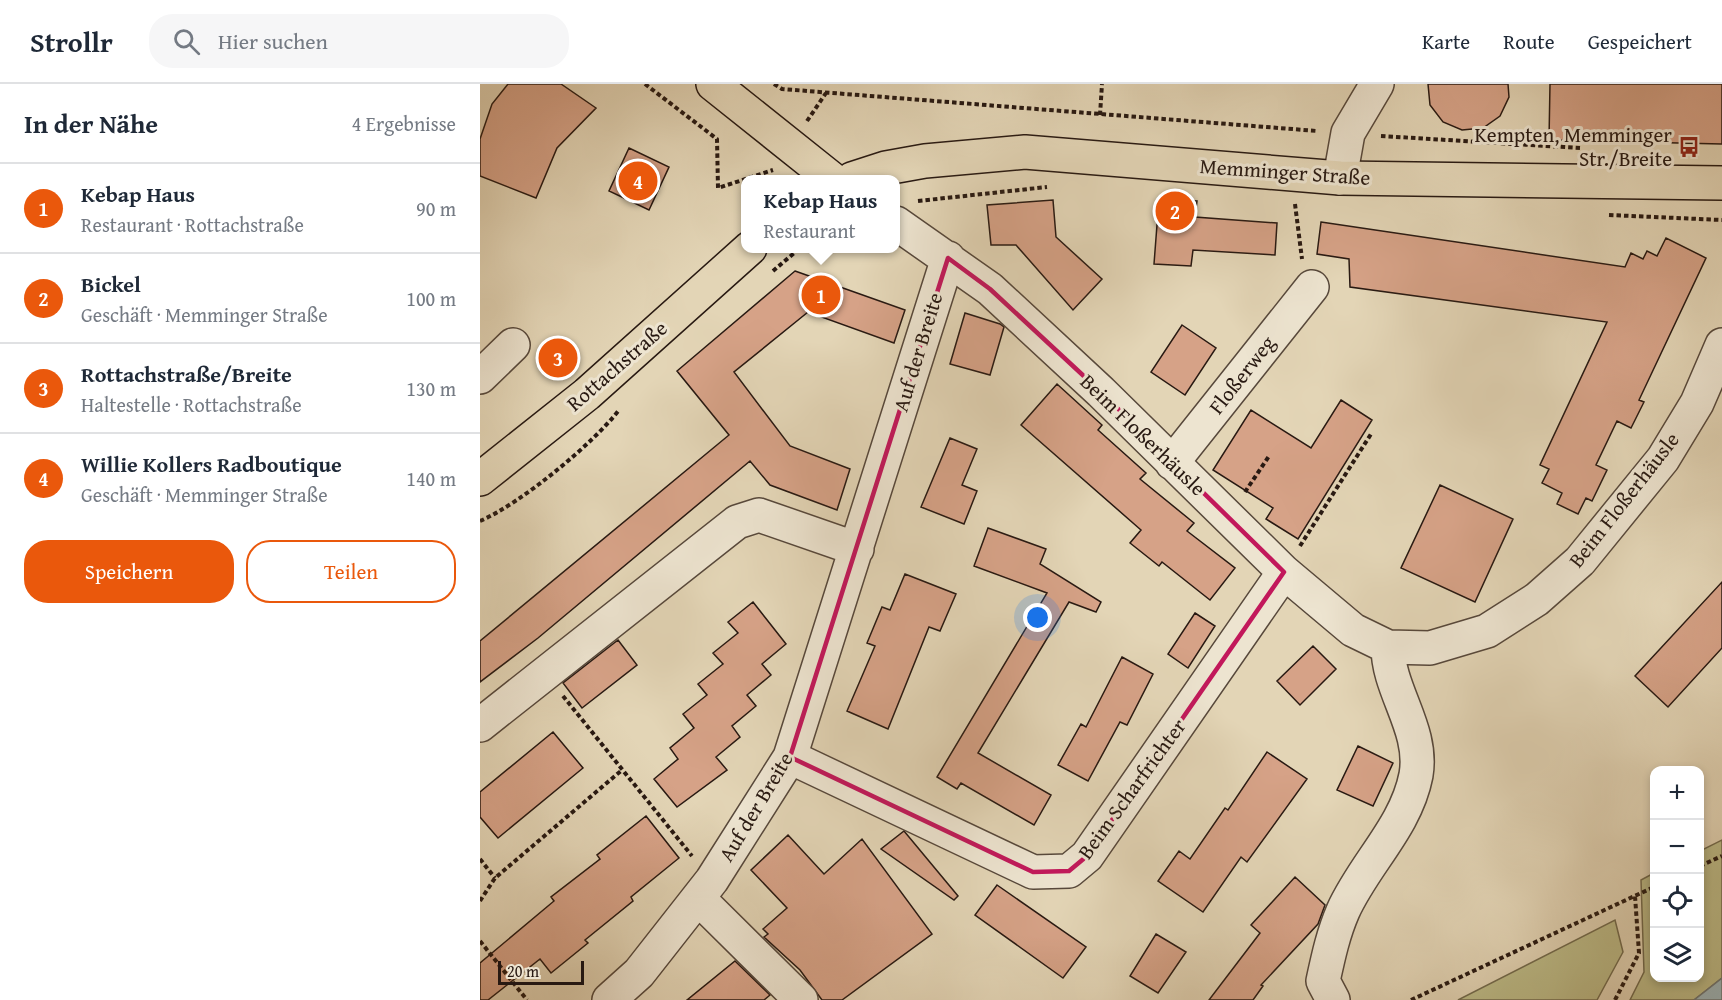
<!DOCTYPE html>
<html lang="de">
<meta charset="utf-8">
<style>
body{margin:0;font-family:"Gentium Book Plus",serif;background:#f6f6f7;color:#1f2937}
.controls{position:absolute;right:18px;bottom:18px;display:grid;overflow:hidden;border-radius:12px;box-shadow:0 3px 9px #0003}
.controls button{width:54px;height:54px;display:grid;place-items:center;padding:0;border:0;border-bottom:2px solid #e0e1e3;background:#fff;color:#1f2937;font:30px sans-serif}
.scale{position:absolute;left:18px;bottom:15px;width:86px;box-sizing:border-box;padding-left:6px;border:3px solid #281912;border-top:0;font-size:16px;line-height:21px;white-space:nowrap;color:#281912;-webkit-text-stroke:4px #ede4d0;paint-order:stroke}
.you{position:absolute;left:558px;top:534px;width:21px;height:21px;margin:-15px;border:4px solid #fff;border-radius:50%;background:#1a73e8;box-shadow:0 0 0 9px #1a73e833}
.badge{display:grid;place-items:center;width:39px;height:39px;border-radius:50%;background:#ea580c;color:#fff;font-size:20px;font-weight:700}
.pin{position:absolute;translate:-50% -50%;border:3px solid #fff;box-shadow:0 2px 6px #0006}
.popup{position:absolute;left:261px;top:91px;width:159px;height:78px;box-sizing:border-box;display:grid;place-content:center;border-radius:12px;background:#fff;filter:drop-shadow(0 2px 4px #0005);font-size:20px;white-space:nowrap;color:#747a83}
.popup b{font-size:22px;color:#1f2937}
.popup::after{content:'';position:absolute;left:50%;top:100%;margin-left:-12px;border:12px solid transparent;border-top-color:#fff}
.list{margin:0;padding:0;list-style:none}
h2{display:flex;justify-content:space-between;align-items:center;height:78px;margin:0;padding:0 24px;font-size:26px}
h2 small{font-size:20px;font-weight:400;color:#747a83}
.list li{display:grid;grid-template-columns:39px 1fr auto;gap:18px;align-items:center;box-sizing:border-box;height:90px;padding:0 24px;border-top:2px solid #e0e1e3}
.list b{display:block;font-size:22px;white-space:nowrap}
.list p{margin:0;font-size:20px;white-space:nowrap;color:#747a83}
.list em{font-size:20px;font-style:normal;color:#747a83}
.actions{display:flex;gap:12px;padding:18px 24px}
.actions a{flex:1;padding:14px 0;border:2px solid #ea580c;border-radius:24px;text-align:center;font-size:21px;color:#ea580c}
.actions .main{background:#ea580c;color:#fff}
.icon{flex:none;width:33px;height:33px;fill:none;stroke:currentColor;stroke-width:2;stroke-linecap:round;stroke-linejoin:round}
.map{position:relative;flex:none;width:1242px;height:916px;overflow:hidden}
header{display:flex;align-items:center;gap:36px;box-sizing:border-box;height:84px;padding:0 30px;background:#fff;border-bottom:2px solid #e0e1e3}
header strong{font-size:28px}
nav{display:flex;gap:33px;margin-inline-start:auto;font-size:21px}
.search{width:420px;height:54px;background:#f6f6f7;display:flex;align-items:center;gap:15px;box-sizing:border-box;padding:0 21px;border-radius:24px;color:#747a83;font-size:22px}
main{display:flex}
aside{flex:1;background:#fff}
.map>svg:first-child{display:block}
</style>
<header>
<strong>Strollr</strong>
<div class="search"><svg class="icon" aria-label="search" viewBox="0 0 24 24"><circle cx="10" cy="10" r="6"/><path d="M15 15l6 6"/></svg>Hier suchen</div>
<nav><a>Karte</a><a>Route</a><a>Gespeichert</a></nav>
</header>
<main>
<aside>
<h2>In der Nähe<small>4 Ergebnisse</small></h2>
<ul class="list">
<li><span class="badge">1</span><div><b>Kebap Haus</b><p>Restaurant · Rottachstraße</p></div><em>90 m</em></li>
<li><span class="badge">2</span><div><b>Bickel</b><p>Geschäft · Memminger Straße</p></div><em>100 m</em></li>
<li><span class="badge">3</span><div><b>Rottachstraße/Breite</b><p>Haltestelle · Rottachstraße</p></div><em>130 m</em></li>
<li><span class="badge">4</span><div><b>Willie Kollers Radboutique</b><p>Geschäft · Memminger Straße</p></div><em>140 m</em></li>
</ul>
<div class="actions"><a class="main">Speichern</a><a>Teilen</a></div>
</aside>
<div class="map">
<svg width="1242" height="916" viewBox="0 0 1242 916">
<rect width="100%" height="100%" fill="#e3d5b6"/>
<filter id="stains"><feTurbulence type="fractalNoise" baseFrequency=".00333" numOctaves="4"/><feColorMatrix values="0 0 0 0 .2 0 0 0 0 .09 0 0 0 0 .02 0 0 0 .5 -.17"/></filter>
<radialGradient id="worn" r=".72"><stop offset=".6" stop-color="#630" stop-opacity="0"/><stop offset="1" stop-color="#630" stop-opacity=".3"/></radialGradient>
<path fill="#bcbb88" stroke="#726a4d" stroke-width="1.5" d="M1242 756V894L1214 916H1150L1164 888 1161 796 1174 789V894H1220V767Z
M1135 836 1143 868 1117 916H978Z"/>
<path fill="#9cb5ba" stroke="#6e7777" stroke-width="1.5" d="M1242 894V916H1214Z"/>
<path fill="#d6a287" stroke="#281912" stroke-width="1.5" d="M28 0H81L116 24 77 64 56 114 0 92V55L12 20Z
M948 0H1028L1029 13 1020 32 1003 44 982 46 963 38 950 21Z
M1070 0H1242V60L1069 56Z
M149 64 189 83 169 126 129 107Z
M679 115 717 117 715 133 797 139 795 171 713 166 711 182 674 180Z
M573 116 576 153 622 195 593 226 536 161H511L507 121Z
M841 138 1145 183 1151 169 1163 175 1167 167 1177 172 1186 154 1226 174 1159 316 1164 318 1151 344 1137 337 1116 381 1127 386 1112 417 1106 414 1098 430 1077 420 1082 409 1062 399 1069 385 1060 381 1127 238 870 203 869 175 837 170Z
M315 187 425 226 414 259 328 228 254 288 310 362 370 385 357 426 290 401 270 377 58 554 0 598V557L249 351 197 287Z
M485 229 520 240 524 243 510 291 470 280Z
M702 241 736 264 705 311 671 288Z
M577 300 622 341 618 346 666 389 660 395 714 439 707 447 755 484 730 516 682 478 679 482 650 459 661 446 541 341Z
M861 316 892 336 818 455 786 435 793 424 733 386 771 326 831 364Z
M470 354 497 365 482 401 497 407 484 440 441 423Z
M960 401 1033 435 995 518 921 484Z
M508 444 566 465 560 480 621 518 616 528 589 518 498 669 571 711 554 741 481 699 477 705 457 693 567 509 494 482Z
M425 490 476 510 460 547 449 543 408 645 367 627 395 562 387 559 402 523 410 526Z
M1242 498V564L1188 623 1155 592Z
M273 518 306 560 282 580 291 591 267 611 276 622 252 642 260 653 236 673 247 686 197 723 174 695 198 675 190 664 214 644 203 630 227 611 218 600 243 580 233 569 258 549 248 538Z
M715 529 735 542 708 584 688 570Z
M138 556 157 581 102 624 83 599Z
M833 562 856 585 820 621 797 597Z
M642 573 673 590 647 641 640 638 608 697 578 681 601 640 606 643Z
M73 648 103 684 18 754 0 733V708Z
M878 662 913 679 893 722 857 706Z
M787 668 827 695 767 778 761 773 723 828 678 797 699 767 710 775 745 724 748 726Z
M166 732 199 774 151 813 153 817 105 856 108 859 71 889 60 875 8 916H0V879L74 817 71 813 120 775 117 771Z
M424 747 478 812 474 816 401 765Z
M308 751 344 790 382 755 452 850 362 916H342L320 886 284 853 288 850 283 845 307 824 271 786Z
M815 793 845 821 838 840 781 901 783 902 773 916H729L780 849 771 841Z
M517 801 606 863 583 894 495 831Z
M676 850 706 868 678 909 650 892Z
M255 877 290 911 284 916H207Z"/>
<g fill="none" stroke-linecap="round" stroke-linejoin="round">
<defs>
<path id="minor" d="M860 94 868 49 897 0
M416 139 510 205 621 308 804 488 873 546 908 563 950 564 1007 547 1057 515 1100 477 1183 375 1217 319 1242 261
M0 293 33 261
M692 379 832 203
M0 641 257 438 279 431 377 465
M310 673 553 788 589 787 607 772 804 488
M218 814 321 916
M129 916 159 889 232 796 310 673 468 174
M853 916 843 897C848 874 853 850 863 827 884 780 926 743 936 691 944 645 908 607 908 563"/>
<path id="major" d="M233 0 352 95
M372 95 406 84 445 77 545 68 860 94 1242 99
M0 395 107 310 270 164"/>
</defs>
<use href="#minor" stroke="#57483b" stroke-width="36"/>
<use href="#major" stroke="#281912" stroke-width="36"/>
<path stroke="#281912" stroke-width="4" stroke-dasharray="4.5 3" stroke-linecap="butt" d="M165 0 237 55 238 104 293 86
M294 0 302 5 837 47
M620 31 622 0
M327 37 346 9
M901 52 1100 64
M438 117 567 103
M815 120 822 175
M1129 131 1242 136
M293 187 320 164
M765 408 789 372
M0 437C40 420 113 360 139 326
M820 462 891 350
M83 612 212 772
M0 775 15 794
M1220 782 1242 772
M0 817 15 794 142 686
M0 857 47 916
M931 916 1174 803
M1135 916 1159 869 1155 812"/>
<use href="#minor" stroke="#ede4d0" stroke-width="33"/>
<use href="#major" stroke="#e3d5b6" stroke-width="33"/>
</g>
<path fill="none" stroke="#c2185b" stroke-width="4.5" stroke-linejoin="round" d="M468 174 510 205 621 308 804 488 607 772 589 787 553 788 310 673Z"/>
<defs>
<symbol id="bus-bare" viewBox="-9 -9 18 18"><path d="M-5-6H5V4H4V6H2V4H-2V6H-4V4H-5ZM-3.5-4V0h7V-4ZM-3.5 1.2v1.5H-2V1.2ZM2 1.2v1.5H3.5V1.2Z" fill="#8f2418" stroke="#ede4d0" stroke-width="2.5" paint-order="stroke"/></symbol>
</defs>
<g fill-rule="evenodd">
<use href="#bus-bare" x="1194" y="48" width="30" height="30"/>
</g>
<g text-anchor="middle" stroke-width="6" stroke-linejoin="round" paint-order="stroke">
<g font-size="21" fill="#281912" stroke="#ede4d0" text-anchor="end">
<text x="1192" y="58">Kempten, Memminger<tspan x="1192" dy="24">Str./Breite</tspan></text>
</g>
<g font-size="21" fill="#281912" stroke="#ede4d0">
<text transform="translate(805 88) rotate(4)" y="7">Memminger Straße</text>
<text transform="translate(438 268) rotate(-73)" y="7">Auf der Breite</text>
<text transform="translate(137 282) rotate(-41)" y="7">Rottachstraße</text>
<text transform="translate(762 291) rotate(-52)" y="7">Floßerweg</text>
<text transform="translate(663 351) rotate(44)" y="7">Beim Floßerhäusle</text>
<text transform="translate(1144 416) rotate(-52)" y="7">Beim Floßerhäusle</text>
<text transform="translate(652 705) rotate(-54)" y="7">Beim Scharfrichter</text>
<text transform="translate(276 723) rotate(-59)" y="7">Auf der Breite</text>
</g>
</g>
<rect width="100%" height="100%" filter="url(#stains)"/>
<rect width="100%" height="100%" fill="url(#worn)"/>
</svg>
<div class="controls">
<button>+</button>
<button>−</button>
<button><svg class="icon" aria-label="locate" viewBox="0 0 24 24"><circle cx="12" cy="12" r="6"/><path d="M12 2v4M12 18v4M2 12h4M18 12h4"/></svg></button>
<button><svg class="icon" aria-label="layers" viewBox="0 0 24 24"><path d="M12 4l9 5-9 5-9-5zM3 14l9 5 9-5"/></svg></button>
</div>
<div class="scale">20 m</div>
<div class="you"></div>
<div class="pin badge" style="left:341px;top:211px">1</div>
<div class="popup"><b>Kebap Haus</b>Restaurant</div>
<div class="pin badge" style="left:695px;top:127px">2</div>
<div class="pin badge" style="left:78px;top:274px">3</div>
<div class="pin badge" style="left:158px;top:97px">4</div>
</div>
</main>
